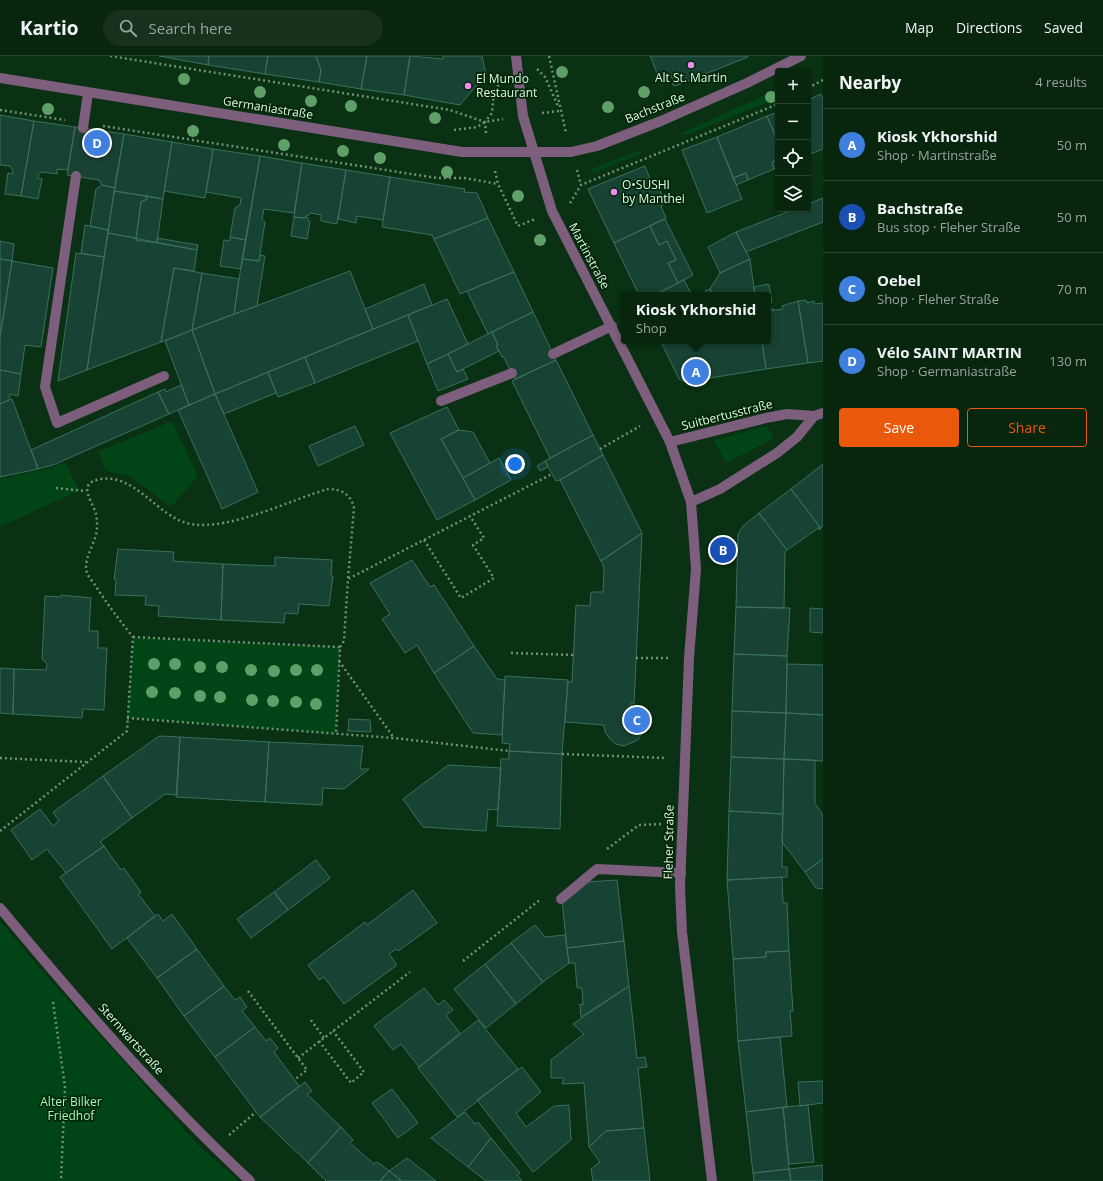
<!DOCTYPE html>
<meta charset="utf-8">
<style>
body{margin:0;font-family:"Open Sans",sans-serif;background:#16311c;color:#f1f3f6}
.controls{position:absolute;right:12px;top:12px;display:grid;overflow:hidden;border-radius:4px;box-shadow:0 1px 3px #0004}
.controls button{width:36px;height:36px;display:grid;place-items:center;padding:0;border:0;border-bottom:1px solid #29422e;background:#08250e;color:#f1f3f6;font:20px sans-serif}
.you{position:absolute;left:515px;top:408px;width:14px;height:14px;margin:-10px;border:3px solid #fff;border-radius:50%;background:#1a73e8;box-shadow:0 0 0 6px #1a73e833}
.badge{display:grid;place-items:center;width:26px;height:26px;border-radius:50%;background:#ea580c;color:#fff;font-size:13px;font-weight:700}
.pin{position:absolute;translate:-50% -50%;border:2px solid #fff;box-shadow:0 1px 4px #0006}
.popup{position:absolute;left:621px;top:236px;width:150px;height:52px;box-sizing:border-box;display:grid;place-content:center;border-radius:4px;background:#08250e;filter:drop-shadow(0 1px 3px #0005);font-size:13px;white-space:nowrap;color:#98a59e}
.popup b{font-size:15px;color:#f1f3f6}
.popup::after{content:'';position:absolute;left:50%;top:100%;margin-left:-8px;border:8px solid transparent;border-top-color:#08250e}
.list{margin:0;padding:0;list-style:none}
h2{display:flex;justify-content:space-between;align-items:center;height:52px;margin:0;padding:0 16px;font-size:17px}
h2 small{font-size:13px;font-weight:400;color:#98a59e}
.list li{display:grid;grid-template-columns:26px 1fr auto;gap:12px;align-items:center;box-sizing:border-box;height:72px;padding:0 16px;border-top:1px solid #29422e}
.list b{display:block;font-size:15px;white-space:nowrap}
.list p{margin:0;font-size:13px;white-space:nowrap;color:#98a59e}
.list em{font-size:13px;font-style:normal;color:#98a59e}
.actions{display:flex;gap:8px;padding:12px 16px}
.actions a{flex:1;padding:9px 0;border:1px solid #ea580c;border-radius:4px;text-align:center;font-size:14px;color:#ea580c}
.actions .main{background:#ea580c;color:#fff}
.icon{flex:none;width:22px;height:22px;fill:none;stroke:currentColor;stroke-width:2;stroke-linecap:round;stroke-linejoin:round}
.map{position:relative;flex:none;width:823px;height:1125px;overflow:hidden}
header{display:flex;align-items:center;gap:24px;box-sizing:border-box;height:56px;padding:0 20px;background:#08250e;border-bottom:1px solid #29422e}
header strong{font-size:19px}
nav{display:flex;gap:22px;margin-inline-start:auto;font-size:14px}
.search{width:280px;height:36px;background:#16311c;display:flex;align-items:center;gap:10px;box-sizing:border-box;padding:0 14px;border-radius:22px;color:#98a59e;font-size:15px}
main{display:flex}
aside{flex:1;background:#08250e}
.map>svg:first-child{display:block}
</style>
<header>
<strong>Kartio</strong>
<div class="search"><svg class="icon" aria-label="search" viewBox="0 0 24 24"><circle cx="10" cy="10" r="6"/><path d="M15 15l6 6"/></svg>Search here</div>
<nav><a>Map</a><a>Directions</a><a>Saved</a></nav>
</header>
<main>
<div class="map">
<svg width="823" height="1125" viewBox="0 0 823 1125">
<rect width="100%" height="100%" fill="#0a3113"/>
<path fill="#014516" d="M776 34H778V42L684 80 682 77Z
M640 94 642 97 593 117 592 113Z
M172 365 198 420 171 451 130 420 106 415 98 396Z
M767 370 774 382 726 407 714 384Z
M64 406 80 434 0 471V423L52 412Z
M133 581 340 591 336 678 127 662Z
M0 865 43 916 199 1090 239 1125H0Z"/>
<path fill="#184234" stroke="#39715d" d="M159 0H209L208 9Z
M209 0H268L265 18 208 9Z
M268 0H316L321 14 319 26 265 18Z
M316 0H367L361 33 319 26 321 14Z
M367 0H410L404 39 361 33Z
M410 0 443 3V0H482L486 18 460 49 404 39Z
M650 0H748V1L675 30 672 28 674 27 670 17 659 22Z
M821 38 823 43V93L808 99V44Z
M778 56V86L767 60Z
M0 59 34 65 21 140 5 138 8 117 13 118V115L10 110 0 109Z
M767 60 778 86V104L772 106 774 113 748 124 746 117 733 122 717 81Z
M34 65 75 71 68 114 57 113V118L42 116 38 119V122L42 123 38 143 21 140Z
M75 71 124 78 115 132 102 129 99 124 67 119Z
M124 78 172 86 163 143 114 135Z
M717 81 742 143 707 157 682 94Z
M172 86 213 93 205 142 164 135Z
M213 93 260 100 246 184 230 181 235 152 240 149 241 142 206 136Z
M260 100 302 107 294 157 264 153 262 163 265 166 259 205 242 203Z
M778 104V112L774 113 772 106Z
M302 107 346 114 337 168 321 165V159L311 157 304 162 294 161Z
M645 110 651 126H656L665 147 661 150 666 162 614 187 588 133Z
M346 114 390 121 383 164 357 160 356 167 338 163Z
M746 117 748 124 736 129 733 122Z
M390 121 465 133 464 136 477 137 488 162 434 183 432 179 382 171Z
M102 129 115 132 108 174 90 170 96 133Z
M114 135 147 140V143L141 146 136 182 108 177Z
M147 140 163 143 157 187 136 184 141 146 147 143Z
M823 142V166L746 196 736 176 795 153H808V148Z
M294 161 304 162 307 161 310 166 307 183 291 180Z
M488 162 514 216 460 238 434 183Z
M665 163 693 219 678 227 668 207 676 204 667 185 659 189 650 170Z
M85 169 108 174 104 201 81 197Z
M650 170 659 189 667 185 676 204 668 207 678 227 654 239H639L614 187Z
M736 176 750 203 720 217 708 191Z
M108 177 197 194 194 215 174 212 161 286 87 314Z
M230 181 246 184 241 213 220 210 224 184 230 185Z
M157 182 198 189 197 194 157 187Z
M0 185 14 188 12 205 0 203Z
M76 197 104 201 87 314 58 325Z
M260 199 265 200 257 250 234 258 242 203 259 205Z
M0 203 12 205 0 281Z
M750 203 755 239H713L710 233 720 217Z
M12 205 53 212 41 291 25 289 21 318 0 314V281Z
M174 212 202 217 192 274 161 286Z
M350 215 373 273 215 338 192 274Z
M514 216 533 256 488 278 467 235Z
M202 217 239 223 234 258 192 274Z
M684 224 692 239H655Z
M424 228 432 249 373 273 365 253Z
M769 228 772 246 769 251 775 254 768 255V239H755L754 231Z
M710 233 713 239H707L705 235Z
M447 243 468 288 427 308 408 259Z
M806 244 807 247 814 245V248L823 247V305L808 307 798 245Z
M798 245 808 307 766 313 762 285H768V255L783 253 782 250Z
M533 256 556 304 515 323 503 300 502 301 499 295 496 290 498 289 492 276Z
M408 259 418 285 315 327 305 301Z
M192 274 215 338 189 349 165 285Z
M492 276 498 289 496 290 499 295 457 316 448 298Z
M663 285H762L766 313 685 326 679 323 661 286Z
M448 298 457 316 463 313 468 323 438 335 427 308Z
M305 301 315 327 278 341 268 316Z
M556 304 593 379 550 402 512 325Z
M0 314 21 318 18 340 10 338 9 344 0 348Z
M268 316 276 337 224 358 215 338Z
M181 329 189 349 169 358 158 336 165 333 166 336Z
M158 336 169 358 53 409 38 413 31 394Z
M215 338 258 436 222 453 178 354Z
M12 343 38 413 0 421V348Z
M447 351 459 374 441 383 475 444 437 464 390 377Z
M355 370 364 389 318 410 309 390Z
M459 374 473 376 490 407 463 422 441 383Z
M593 379 603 399 560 424 556 425 545 405Z
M603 399 642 477 601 505 560 424Z
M499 402 511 424 475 444 463 422Z
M545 405 548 411 540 415 537 410Z
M823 408V470L819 474 820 471 791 433Z
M791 433 820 471 787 494 759 457Z
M759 457 787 494 785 496 784 552 736 551 738 478 743 470Z
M642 477 634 648 631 647V651L637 655 642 662 644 670 642 677 638 684 624 690 616 688 610 683 605 676 604 669 565 666 568 626H572L576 549 590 550 591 536H603L604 512 601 505Z
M118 493 174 496 173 505 223 508 221 564 158 560 159 550 145 549 146 540 115 539 116 523H114Z
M275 501 332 504 331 520H333L329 550 299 548 298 558 285 557 284 567 221 564 223 508 275 510Z
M412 504 430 531 434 529 474 590 434 617 417 589 405 597 382 563 390 558 370 527Z
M61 539 91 542 89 575H98V592H107L104 654 83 653 82 662 13 658 14 613 46 614 47 608 42 603 45 540 61 541Z
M736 551 790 552 787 600 734 598Z
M810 552 823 553V577L810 576Z
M474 590 497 623 505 624 502 679 473 677 434 617Z
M734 598 787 600 786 657 732 655Z
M787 608 823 609V659L786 657Z
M0 612 14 613 13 658 0 657Z
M505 620 568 624 562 698 509 695 510 688 502 687Z
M732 655 786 657 784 703 731 701Z
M786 657 823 659V705L784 703Z
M349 663 370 664 371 676 348 675Z
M159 680 180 681 177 739 165 738 132 762 103 720Z
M180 681 269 686 265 746 176 741Z
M269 686 363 690 360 713H369L344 733 323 732 322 749 265 746Z
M509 695 562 698 560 773 497 770 501 703H509Z
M731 701 784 703 783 758 729 755Z
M784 703 815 704V747L823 759V803L805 816 782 786Z
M448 709 501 712 498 754 488 753 486 775 423 771 403 743Z
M103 720 132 762 100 786 104 790 66 817 47 793 32 804 11 774 40 753 53 770 59 765 53 756Z
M729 755 783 758 782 811H787V821L727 824Z
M104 790 121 814 124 812 141 836 138 838 155 860 112 893 60 821Z
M823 803V833L816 832 805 816Z
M316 804 330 822 288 854 274 836Z
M782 821 783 847H787L789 895 766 896V901L733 903 727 824Z
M617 824 624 885 567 892 562 845 586 826Z
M413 834 437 867 398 895 396 893 389 898 397 909 344 948 324 921 319 924 308 909 365 866 367 869 375 863Z
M274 836 288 854 251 882 237 863Z
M158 858 163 865 172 858 197 893 157 922 127 882Z
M535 869 545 881 565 879 569 907 543 926 511 887Z
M624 885 629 930 581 961 580 948 583 949 582 932H577L575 907H569L567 892Z
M511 887 543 926 516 948 485 908Z
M197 893 224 930 184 960 157 922Z
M789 895 793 955H790L792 980 738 985 733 903 766 901V896Z
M485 908 516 948 486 972 454 933Z
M224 930 235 944 240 941 247 951 242 955 255 971 215 1001 184 960Z
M629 930 637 1002 645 1001 647 1011 638 1012 644 1072 606 1075 589 1091 584 1027 562 1028 564 1022H551V1004L584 978 573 968Z
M424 932 438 949 444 944 453 954 446 959 460 977 419 1011 401 988 393 994 374 970Z
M478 964 518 1013 457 1061 418 1012Z
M255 971 266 985 270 982 278 992 274 996 299 1030 260 1061 215 1001Z
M780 981 787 1051 746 1056 738 985Z
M522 1011 541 1036 516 1057 526 1071 554 1050 569 1049 571 1084 533 1116 477 1044Z
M823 1025V1047L800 1050 798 1026Z
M305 1026 312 1035 307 1038 341 1071 308 1107 260 1061Z
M392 1033 418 1067 398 1082 372 1047Z
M808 1049 814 1106 789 1108 783 1051Z
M783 1051 789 1113 753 1117 746 1056Z
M465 1056 475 1068 478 1066 491 1082 468 1111 431 1082Z
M341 1071 353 1084 350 1087 374 1108 377 1106 389 1115 380 1125H326L308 1107Z
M644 1072 650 1125H593L591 1113 600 1106 589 1091 606 1075Z
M491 1082 520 1117 517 1119 522 1125H486L468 1111Z
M407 1102 436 1125H402L389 1115Z
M823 1109V1125H791L789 1113Z
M789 1113 791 1125H754L753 1117Z
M389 1115 402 1125H380Z"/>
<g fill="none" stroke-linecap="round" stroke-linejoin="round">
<path stroke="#719077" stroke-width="2.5" stroke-dasharray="2 3" stroke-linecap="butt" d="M110 0 450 54 485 66
M549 0 566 77
M537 13 545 21 558 50
M808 32 823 24
M0 54 65 64
M542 57 559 55
M103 70 437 122H464L498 128
M454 74 477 71 485 66 503 63
M486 77 485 66 492 57 494 36 499 28
M577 114 581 129
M495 115 498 128 518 170 535 163
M570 147 581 129 778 48
M600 393 640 370
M56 432 86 435
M424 484 461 542 494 522 473 489 484 482 470 460
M133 581 340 591 336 678
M340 591 344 585 348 523 552 418
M511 597 573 599
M636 602H670
M339 605 394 682
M127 662 394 682 509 695
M562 698 666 702
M0 702 86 706
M0 775 127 675 133 581C120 565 108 549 97 532 94 527 89 522 87 517 82 502 98 485 97 470 97 466 97 462 96 458 92 444 76 427 101 423 137 418 159 463 191 468 229 475 290 444 328 433 341 433 351 438 354 452L348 523
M607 793 639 769 664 768
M463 905 541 843
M248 935 307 1014 294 1024
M53 946 65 1031 61 1125
M311 964 324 982
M319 985 351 1027 364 1016 333 975
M298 1002 410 916
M229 1079 256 1056"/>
<path stroke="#7e5e7d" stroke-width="10" d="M83 72 88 37
M76 120 45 331 57 367 164 320
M553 298 612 270
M441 345 512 317
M561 843 597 813 681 817"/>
<path stroke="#7e5e7d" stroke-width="10" d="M0 22 462 96H571L597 90 661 65 747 27 801 0
M670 386 766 362 787 358 814 360
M691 446 720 433 777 397 797 381 814 360 823 357
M0 852C79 947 160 1041 250 1125"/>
<path stroke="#7e5e7d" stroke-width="10" d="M516 0 523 60 552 155 670 386 691 446 696 513 689 602 680 831 682 876 712 1125"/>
</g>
<g fill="#5fa069">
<circle cx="562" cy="16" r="6"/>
<circle cx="184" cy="23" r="6"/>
<circle cx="260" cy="36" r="6"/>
<circle cx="644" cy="36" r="6"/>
<circle cx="771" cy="41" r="6"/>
<circle cx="311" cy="45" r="6"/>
<circle cx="351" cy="50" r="6"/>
<circle cx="608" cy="51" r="6"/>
<circle cx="48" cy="53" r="6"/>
<circle cx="435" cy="62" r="6"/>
<circle cx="193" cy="75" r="6"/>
<circle cx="284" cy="89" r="6"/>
<circle cx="343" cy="95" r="6"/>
<circle cx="380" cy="102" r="6"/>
<circle cx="447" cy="116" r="6"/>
<circle cx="518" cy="140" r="6"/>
<circle cx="540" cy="184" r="6"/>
<circle cx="154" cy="608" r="6"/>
<circle cx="175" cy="608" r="6"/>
<circle cx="200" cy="611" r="6"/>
<circle cx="222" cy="611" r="6"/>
<circle cx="251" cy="614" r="6"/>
<circle cx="296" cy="614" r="6"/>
<circle cx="317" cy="614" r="6"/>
<circle cx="274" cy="615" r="6"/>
<circle cx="152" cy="636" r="6"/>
<circle cx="175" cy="637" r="6"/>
<circle cx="200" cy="640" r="6"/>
<circle cx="220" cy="641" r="6"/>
<circle cx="252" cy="644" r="6"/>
<circle cx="273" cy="645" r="6"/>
<circle cx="296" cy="646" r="6"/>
<circle cx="316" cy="648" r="6"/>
</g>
<g fill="#f38af1" stroke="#002609" stroke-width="1.5">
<circle cx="691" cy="9" r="4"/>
<circle cx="468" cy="30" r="4"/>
<circle cx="614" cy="136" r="4"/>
</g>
<g text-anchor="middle" stroke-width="3.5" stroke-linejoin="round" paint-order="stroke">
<g font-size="12" fill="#e2f8e4" stroke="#002609" text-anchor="start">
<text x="691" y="26" text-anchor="middle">Alt St. Martin</text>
<text x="476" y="27">El Mundo<tspan x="476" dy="14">Restaurant</tspan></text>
<text x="622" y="133">O•SUSHI<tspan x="622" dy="14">by Manthei</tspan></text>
</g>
<g font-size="12" fill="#e2f8e4" stroke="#002609">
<text transform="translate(268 52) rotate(9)" y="4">Germaniastraße</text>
<text transform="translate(655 52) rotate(-22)" y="4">Bachstraße</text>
<text transform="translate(589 200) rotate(62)" y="4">Martinstraße</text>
<text transform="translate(727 359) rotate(-14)" y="4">Suitbertusstraße</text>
<text transform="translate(669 786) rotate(-89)" y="4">Fleher Straße</text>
<text transform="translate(131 983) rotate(48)" y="4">Sternwartstraße</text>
</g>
<g font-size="12" fill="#a4fbb0" stroke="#002609">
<text x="71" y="1050">Alter Bilker<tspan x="71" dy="14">Friedhof</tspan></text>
</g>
</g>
</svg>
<div class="controls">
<button>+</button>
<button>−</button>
<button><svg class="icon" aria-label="locate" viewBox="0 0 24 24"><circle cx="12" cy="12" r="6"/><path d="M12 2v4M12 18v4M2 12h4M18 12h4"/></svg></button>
<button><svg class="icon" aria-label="layers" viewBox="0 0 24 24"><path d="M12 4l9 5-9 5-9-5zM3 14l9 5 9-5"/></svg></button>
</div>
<div class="you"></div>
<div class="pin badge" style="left:696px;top:316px;background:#3f7fe0">A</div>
<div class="popup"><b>Kiosk Ykhorshid</b>Shop</div>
<div class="pin badge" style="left:723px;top:494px;background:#1a4fb4">B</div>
<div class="pin badge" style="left:637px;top:664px;background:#3f7fe0">C</div>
<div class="pin badge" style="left:97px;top:87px;background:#3f7fe0">D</div>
</div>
<aside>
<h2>Nearby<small>4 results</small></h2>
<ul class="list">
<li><span class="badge" style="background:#3f7fe0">A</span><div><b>Kiosk Ykhorshid</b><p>Shop · Martinstraße</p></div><em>50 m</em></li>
<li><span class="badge" style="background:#1a4fb4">B</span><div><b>Bachstraße</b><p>Bus stop · Fleher Straße</p></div><em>50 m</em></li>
<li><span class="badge" style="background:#3f7fe0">C</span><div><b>Oebel</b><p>Shop · Fleher Straße</p></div><em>70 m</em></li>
<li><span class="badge" style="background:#3f7fe0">D</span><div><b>Vélo SAINT MARTIN</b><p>Shop · Germaniastraße</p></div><em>130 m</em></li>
</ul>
<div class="actions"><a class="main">Save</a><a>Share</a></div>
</aside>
</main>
